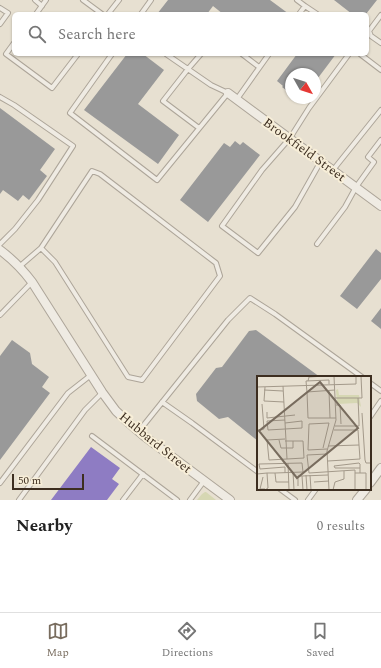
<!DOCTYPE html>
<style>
body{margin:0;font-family:Spectral,serif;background:#f2f2f2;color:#222}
.compass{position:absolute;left:285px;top:68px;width:36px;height:36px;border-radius:50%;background:#fff;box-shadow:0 1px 3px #0004;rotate:129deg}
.scale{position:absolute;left:12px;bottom:10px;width:72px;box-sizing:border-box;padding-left:4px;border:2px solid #3d2e20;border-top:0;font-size:11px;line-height:14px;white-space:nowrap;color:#3d2e20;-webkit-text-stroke:3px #f7eed8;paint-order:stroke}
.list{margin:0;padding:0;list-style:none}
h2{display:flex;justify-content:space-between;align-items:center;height:52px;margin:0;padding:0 16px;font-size:17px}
h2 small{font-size:13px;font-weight:400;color:#767676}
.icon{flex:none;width:22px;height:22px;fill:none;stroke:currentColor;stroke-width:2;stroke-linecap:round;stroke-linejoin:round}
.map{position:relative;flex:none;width:381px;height:500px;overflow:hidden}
.search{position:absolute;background:#fff;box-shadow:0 1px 3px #0004;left:12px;right:12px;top:12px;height:44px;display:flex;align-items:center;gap:10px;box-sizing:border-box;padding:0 14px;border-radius:6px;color:#767676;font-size:15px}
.sheet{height:112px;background:#fff}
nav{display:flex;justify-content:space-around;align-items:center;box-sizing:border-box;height:56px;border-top:1px solid #e0e0e0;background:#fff;font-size:11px;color:#767676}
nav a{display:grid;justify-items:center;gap:2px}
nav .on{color:#786c5e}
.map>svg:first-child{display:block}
</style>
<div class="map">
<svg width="381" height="500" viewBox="0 0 381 500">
<rect width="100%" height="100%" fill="#e7e0d1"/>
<path fill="#d6d7b3" d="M205 492H206L216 500H197L202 494Z"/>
<path fill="#8e7cc3" d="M91 447 120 468 112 479 119 484 107 500H51Z"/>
<path fill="#999" d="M168 0H270L289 14H223L213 6 207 14H157Z
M334 0H377L366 14H352Z
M127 54H143L164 70 138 104 179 135 158 164 84 110Z
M297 54H336L315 82V74H291V94L282 87 283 86 277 81Z
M0 108 55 149 40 170 47 176 29 200 23 195 18 201 3 190 0 194Z
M235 141 240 145 243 142 260 155 208 222 180 200 224 143 230 147Z
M376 249 381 253V279L357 309 340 296Z
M381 308V329L371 321Z
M256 330 320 377H258V441L228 417 219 419 197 401 196 394 216 368 222 367 249 331Z
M12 340 30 353 32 364 49 377 42 387 50 393 0 460V356Z"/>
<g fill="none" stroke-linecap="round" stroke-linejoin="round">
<defs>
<path id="service" d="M35 0 42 6
M83 0 102 14
M297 0 305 6 299 14
M305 6 317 14
M0 8 8 13 0 24
M36 14 46 0
M108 14 119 0
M141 14 151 0
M381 15 369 31 371 36 381 43
M14 43 6 54 52 88 78 54
M112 54 70 113 157 180 228 93 211 85 166 54
M242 54 259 67
M360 54 381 70
M0 97 14 105 73 146 38 200 15 229 0 244
M237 99 269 54
M199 128 163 101 188 69 201 54
M321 161 295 207 258 253 222 226 262 170 290 138 309 108 349 54
M333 170 381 110
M317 244 345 207 356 187 374 162 368 157 381 140
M19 267 41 248 92 171 100 174 216 263 220 276 142 380 128 377 55 262 41 248
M0 315 32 282
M370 383 381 391
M162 402 192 423 258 472
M370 417 381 401
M139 431 228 320 250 298 275 314 362 377
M92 436 177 500
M0 483 68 393 91 375
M280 489 295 500
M19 500 85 410 102 393
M123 500 143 474
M190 500 204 481
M308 500 316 489"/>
<path id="minor" d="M228 93 381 206
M0 250C12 259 23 270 32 282L102 392 116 411 130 424 144 436 230 500
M370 483 381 468
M357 500 366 489"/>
</defs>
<use href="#service" stroke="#ada599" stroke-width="6"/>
<use href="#minor" stroke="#ada599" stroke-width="10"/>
<use href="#service" stroke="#efebe3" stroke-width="4"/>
<use href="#minor" stroke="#efebe3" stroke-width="8"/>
</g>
<g text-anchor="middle" stroke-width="4" stroke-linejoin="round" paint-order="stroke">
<g font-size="13" fill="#3d2e20" stroke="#f7eed8">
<text transform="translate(305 149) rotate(36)" y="5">Brookfield Street</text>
<text transform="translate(156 442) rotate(39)" y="5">Hubbard Street</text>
</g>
</g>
<g transform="translate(257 376)">
<rect width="114" height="114" fill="#e7e0d1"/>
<path d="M81 13 82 19H102L104 31 100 27 80 28 79 14Z" fill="#d6d7b3"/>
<path fill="none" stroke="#a3998a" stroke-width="1" d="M51 5 52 1 68 0M72 8V4L49 5 50 16 78 14M26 10 30 83 12 84 10 64 28 63M0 11 99 8V0M8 11 7 25 27 26M7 14 26 15M72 15 73 42M50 16 51 42H79M101 22H105L104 0M79 29H83L84 48M10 36V42L38 39M105 37 108 84 109 87H114M28 44 10 45 11 54 45 52V45L28 47M78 50H102V45L101 22H78M0 54 7 53 5 28M22 64 24 72H36V65M28 65H46L47 82 30 83M71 70 102 69 101 54H77M66 72 72 47 52 48 51 74 70 73M70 78 50 79 52 97 98 94V114M71 85 103 83 102 69M31 87 32 114M103 92H78L77 90 102 87 103 88V97M36 96 37 114M10 97H18L46 96 45 87 2 88 3 93 28 91V97M18 97 19 106H32M98 97H109V114M0 98 10 97 11 112 8 114M49 99 50 114M53 99 54 114M6 101 3 113H8M57 106 72 105M41 110V100H45M46 114 45 100 71 99M72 114 70 75 79 44 77 0M76 114 78 106 87 103V95"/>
<path fill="#786c5e" fill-opacity="0.15" stroke="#786c5e" stroke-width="2" d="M63 6 101 52 40 102 2 55Z"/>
<rect width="114" height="114" fill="none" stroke="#3d2e20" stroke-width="2"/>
</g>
</svg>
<svg class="compass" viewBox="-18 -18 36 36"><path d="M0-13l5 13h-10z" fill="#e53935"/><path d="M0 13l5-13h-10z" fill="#767676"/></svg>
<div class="scale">50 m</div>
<div class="search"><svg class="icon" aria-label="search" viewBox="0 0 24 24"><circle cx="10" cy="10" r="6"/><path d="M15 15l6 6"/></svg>Search here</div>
</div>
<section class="sheet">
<h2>Nearby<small>0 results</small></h2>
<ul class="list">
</ul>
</section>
<nav>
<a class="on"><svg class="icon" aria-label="map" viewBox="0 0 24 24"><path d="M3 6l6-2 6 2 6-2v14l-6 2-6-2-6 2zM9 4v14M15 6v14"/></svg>Map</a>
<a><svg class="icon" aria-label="directions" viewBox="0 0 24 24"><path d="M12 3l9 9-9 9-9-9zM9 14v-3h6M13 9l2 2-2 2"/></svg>Directions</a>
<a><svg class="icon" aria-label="saved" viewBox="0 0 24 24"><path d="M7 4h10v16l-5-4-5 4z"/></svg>Saved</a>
</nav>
